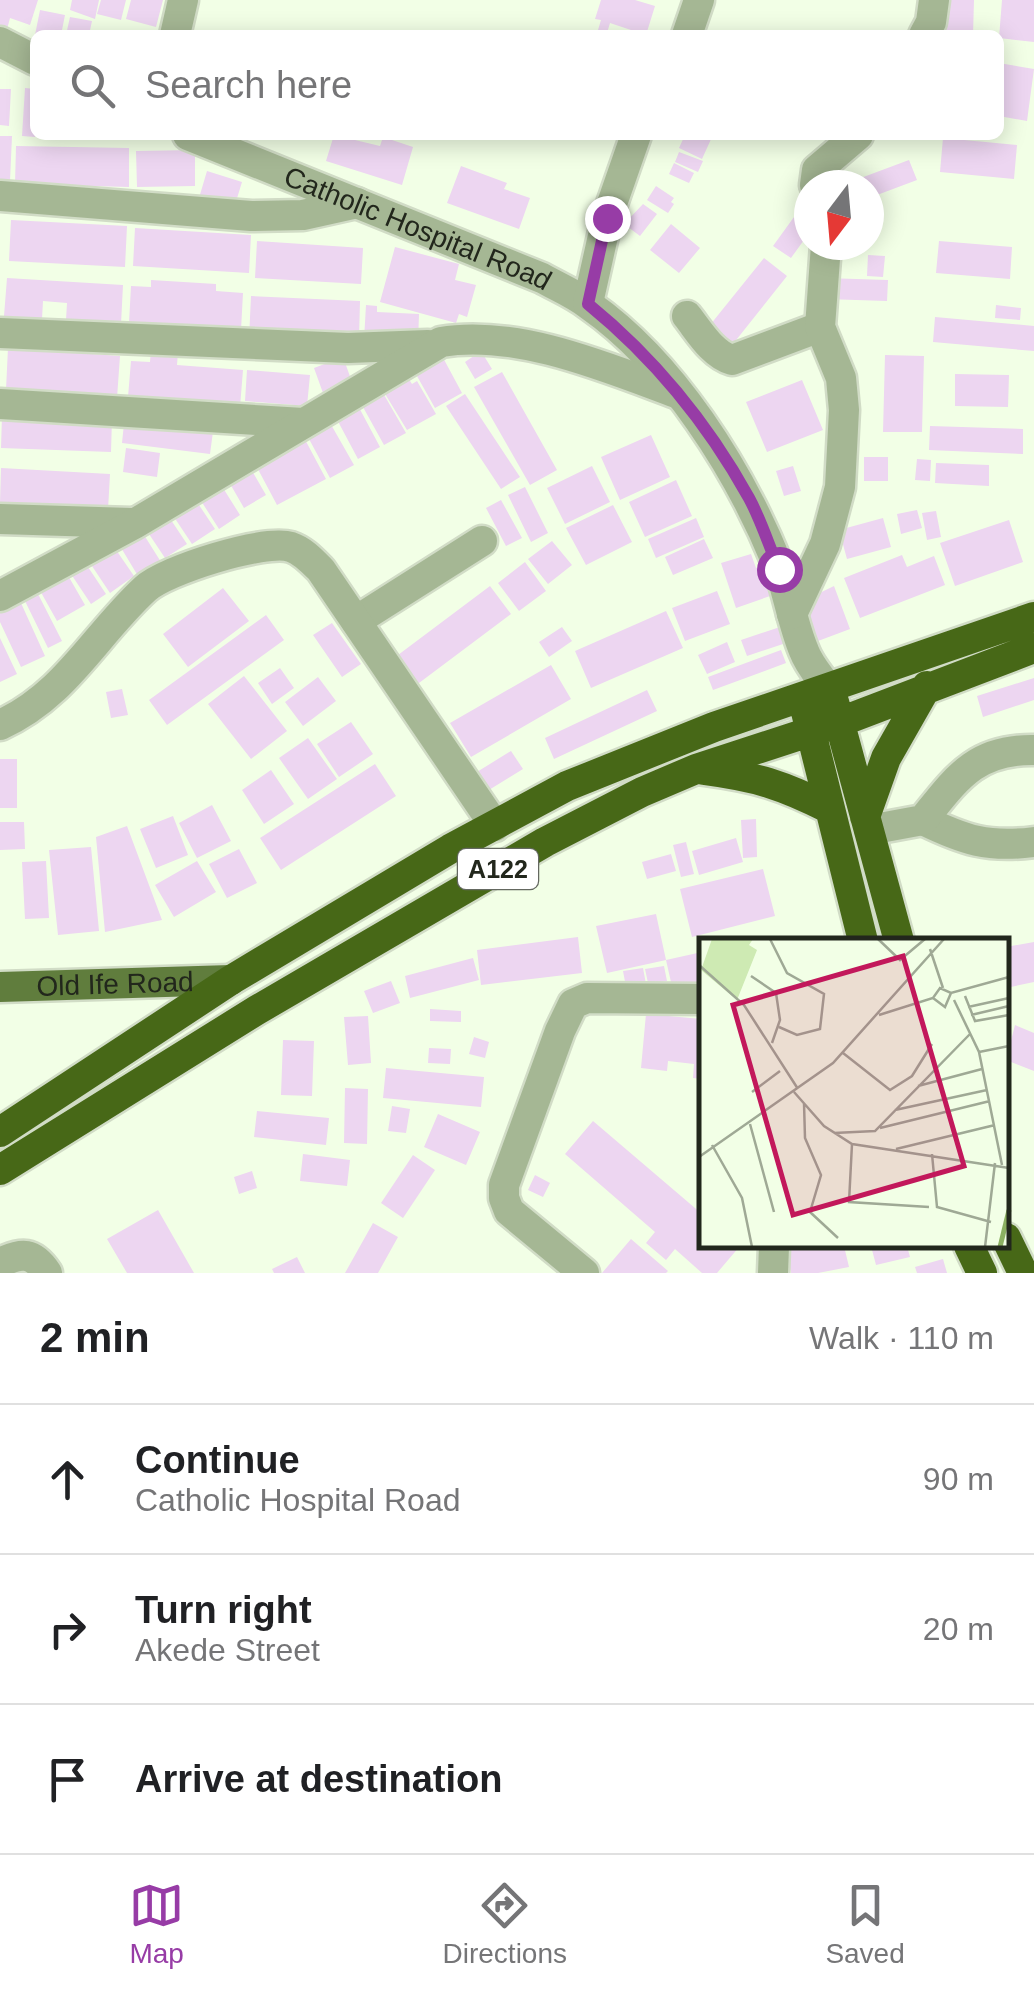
<!DOCTYPE html>
<meta charset="utf-8">
<style>
body{margin:0;font-family:Helvetica,sans-serif;background:#f6f6f6;color:#202124}
.compass{position:absolute;left:794px;top:170px;width:90px;height:90px;border-radius:50%;background:#fff;box-shadow:0 5px 25px #0003;rotate:196deg}
.stop{position:absolute;width:30px;height:30px;margin:-22px;border:8px solid #973ca6;border-radius:50%;background:#fff}
.stop.end{background:#973ca6;border-color:#fff;box-shadow:0 2px 10px #0008}
.list{margin:0;padding:0;list-style:none}
h2{display:flex;justify-content:space-between;align-items:center;height:130px;margin:0;padding:0 40px;font-size:42px}
h2 small{font-size:32px;font-weight:400;color:#757577}
.list li{display:grid;grid-template-columns:65px 1fr auto;gap:30px;align-items:center;box-sizing:border-box;height:150px;padding:0 40px;border-top:2px solid #e0e0e0}
.list b{display:block;font-size:38px;white-space:nowrap}
.list p{margin:0;font-size:32px;white-space:nowrap;color:#757577}
.list em{font-size:32px;font-style:normal;color:#757577}
.icon{flex:none;width:55px;height:55px;fill:none;stroke:currentColor;stroke-width:2;stroke-linecap:round;stroke-linejoin:round}
.map{position:relative;flex:none;width:1034px;height:1273px;overflow:hidden}
.search{position:absolute;background:#fff;box-shadow:0 5px 25px #0003;left:30px;right:30px;top:30px;height:110px;display:flex;align-items:center;gap:25px;box-sizing:border-box;padding:0 35px;border-radius:15px;color:#757577;font-size:38px}
.sheet{height:580px;background:#fff}
nav{display:flex;justify-content:space-around;align-items:center;box-sizing:border-box;height:140px;border-top:2px solid #e0e0e0;background:#fff;font-size:28px;color:#757577}
nav a{display:grid;justify-items:center;gap:5px}
nav .on{color:#973ca6}
.map>svg:first-child{display:block}
</style>
<div class="map">
<svg width="1034" height="1273" viewBox="0 0 1034 1273">
<rect width="100%" height="100%" fill="#f2ffe6"/>
<path fill="#edd6f1" d="M0 0H38L30 25 10 18 5 37 0 35Z
M72 0H99L95 19 70 10Z
M101 0H126L121 20 97 14Z
M131 0H163L156 27 126 19Z
M601 0H635L655 6 646 35 610 23 607 33 598 30 601 20 595 19Z
M947 0H974L973 35H946Z
M1002 0H1034V42L999 38Z
M40 10 65 15 61 35H35Z
M70 17 92 21 89 35H66Z
M999 63 1034 69 1027 121 999 116Z
M25 88 35 89V137L22 136Z
M0 89H11L9 126 0 125Z
M334 135 380 146 383 137 413 147 402 185 326 161Z
M685 135 712 137 702 159 679 148Z
M0 136H12L10 181 0 180Z
M943 138 1017 145 1014 179 940 172Z
M16 146 129 148V187L15 184Z
M195 150V186L137 187 136 151Z
M679 152 703 161 698 172 675 162Z
M909 160 917 180 869 198V185H842Z
M674 163 694 173 689 183 669 174Z
M461 166 507 183 504 189 530 198 519 229 447 203Z
M207 171 242 182 234 208 199 198Z
M656 186 674 198 671 202 674 204 668 213 647 200Z
M643 204 657 214 640 236 624 224Z
M794 217 809 228V233L791 258 773 246Z
M11 220 127 226 125 267 9 261Z
M671 224 700 248 679 273 650 250Z
M135 228 251 235 249 273 133 266Z
M257 241 363 248 361 284 255 278Z
M939 241 1012 247 1010 279 936 273Z
M395 247 459 264 455 280 476 285 467 317 459 314 456 323 380 302Z
M868 255 885 256 883 277 867 276Z
M764 258 787 276 729 349 706 330Z
M7 278 123 285 121 324 66 320 67 303 43 301 42 319 4 316Z
M825 278 888 280 887 301 825 299Z
M151 280 216 284V291L243 293 241 330 129 323 131 286 151 287Z
M251 296 360 301 359 338 249 339Z
M366 305 377 306V312L419 314 418 343 364 340Z
M996 305 1021 308 1020 320 995 318Z
M935 317 1034 326V351L933 342Z
M8 348 120 356 117 398 6 390Z
M151 349 178 352 177 365 243 370 240 407 128 397 131 361 150 362Z
M481 351 492 369 475 379 465 362Z
M441 354 462 393 435 408 413 369Z
M885 355 924 356 922 432H883Z
M343 357 352 382 323 393 314 368Z
M247 370 310 375 307 406 245 401Z
M403 370 412 384 417 381 436 414 407 430 379 384Z
M502 372 557 470 530 485 474 387Z
M955 374 1009 375 1008 407 955 406Z
M802 380 823 430 767 452 746 402Z
M379 386 406 433 384 445 358 398Z
M465 394 520 477 501 489 446 406Z
M355 400 380 447 358 459 333 412Z
M125 414 214 424 210 454 122 443Z
M325 414 354 465 330 478 302 426Z
M2 415 112 419 111 452 1 448Z
M930 426 1023 429V454L929 450Z
M301 432 326 479 277 505 252 458Z
M651 435 670 477 620 500 601 457Z
M126 448 160 453 157 477 123 472Z
M864 457H888V481H864Z
M917 459 931 460 930 481 915 480Z
M247 462 266 495 244 508 225 475Z
M936 463 989 465V486L935 483Z
M592 466 610 502 565 524 547 488Z
M793 466 801 491 784 496 776 471Z
M1 468 110 474 108 510 0 503Z
M218 480 240 515 219 529 196 493Z
M676 480 692 516 645 537 629 502Z
M525 487 548 533 531 542 508 495Z
M191 493 215 529 192 544 168 508Z
M501 500 522 538 506 546 486 508Z
M613 505 632 542 586 565 566 528Z
M917 510 922 528 901 534 897 514Z
M165 511 187 544 165 558 143 525Z
M936 511 941 537 927 540 922 513Z
M696 518 704 537 656 558 648 539Z
M883 518 891 547 847 559 839 530Z
M1009 520 1023 562 955 586 940 543Z
M139 527 161 562 138 576 117 541Z
M704 539 713 558 673 575 665 557Z
M552 541 572 565 548 584 528 559Z
M112 544 134 576 110 593 88 560Z
M751 554 756 568 763 566 768 579 764 581 773 595 736 608 721 563Z
M902 555 907 567 934 556 945 585 860 618 844 578Z
M84 561 106 594 91 604 69 571Z
M525 562 546 591 519 611 498 583Z
M66 572 85 605 57 621 38 587Z
M490 586 511 614 415 686 394 658Z
M834 586 850 629 818 641 803 601Z
M223 588 249 621 188 667 163 634Z
M717 591 730 624 685 641 672 608Z
M37 592 62 641 48 648 24 599Z
M21 603 45 656 21 667 0 622V612Z
M666 611 683 648 591 688 575 651Z
M266 615 284 640 167 725 149 700Z
M332 623 361 664 342 677 313 635Z
M783 626 789 642 747 656 741 640Z
M562 627 572 641 549 657 539 642Z
M0 638 17 674 0 682Z
M727 642 735 662 707 674 698 655Z
M781 650 786 663 713 690 708 677Z
M551 665 571 699 471 757 450 723Z
M280 668 294 688 272 704 258 683Z
M244 676 287 731 251 759 208 704Z
M318 677 336 701 303 726 285 702Z
M1034 678V700L983 717 977 696Z
M122 689 128 715 111 718 106 692Z
M647 690 657 711 554 759 545 738Z
M351 722 373 754 339 777 317 744Z
M308 738 337 779 308 799 279 758Z
M511 751 523 769 484 793 472 775Z
M0 759H17V808H0Z
M375 764 396 796 281 870 260 838Z
M271 770 294 804 264 824 242 790Z
M212 805 231 841 197 858 179 823Z
M173 816 188 855 156 868 140 829Z
M756 819 757 857 743 858 741 820Z
M0 822H24L25 849 0 850Z
M127 826 162 920 105 932 96 837Z
M736 838 743 862 699 875 692 851Z
M686 842 694 874 681 877 673 845Z
M91 847 99 931 58 935 49 850Z
M239 849 257 883 227 898 209 864Z
M671 854 676 871 647 879 642 862Z
M46 861 49 918 25 919 22 862Z
M197 861 216 892 174 917 155 885Z
M763 869 775 916 692 937 680 889Z
M656 914 666 960 607 973 596 926Z
M578 937 582 973 481 985 477 950Z
M1034 942V982L1006 988V947Z
M702 952V985L673 991 666 960Z
M473 958 479 980 410 998 405 976Z
M664 966 667 981 648 983 645 969Z
M643 968 646 984 626 987 623 971Z
M391 981 400 1003 373 1013 364 991Z
M430 1009 461 1011V1022L430 1021Z
M646 1014 702 1019V1079L693 1078 694 1064 668 1061 667 1071 641 1068Z
M368 1016 371 1063 348 1065 344 1017Z
M1015 1025 1034 1033V1071L1006 1060Z
M474 1037 489 1042 485 1058 469 1054Z
M283 1040 314 1041 312 1096 281 1095Z
M429 1048 451 1049 450 1064 428 1063Z
M386 1068 484 1077 481 1107 383 1098Z
M345 1088 368 1089 367 1144 344 1143Z
M392 1106 410 1109 406 1133 388 1131Z
M257 1111 329 1118 326 1145 254 1137Z
M438 1114 480 1132 466 1165 424 1147Z
M593 1121 702 1214V1246H740L717 1273H702L675 1249 666 1260 646 1243 655 1232 565 1154Z
M303 1154 350 1160 347 1186 300 1181Z
M413 1155 435 1170 403 1218 381 1203Z
M252 1171 257 1188 239 1194 234 1177Z
M535 1175 550 1183 543 1197 528 1190Z
M158 1210 194 1273H127L107 1239Z
M373 1223 398 1237 378 1273H345Z
M631 1239 668 1271 666 1273H602Z
M796 1246H844L849 1267 818 1273H791L786 1248Z
M871 1246H907L910 1257 876 1265Z
M297 1257 305 1273H274L272 1269Z
M943 1259 947 1273H917L915 1267Z"/>
<g fill="none" stroke-linecap="round" stroke-linejoin="round">
<defs>
<g id="minor">
<path d="M175 35 183 0"/>
<path d="M687 35 699 0"/>
<path d="M924 35 931 22 934 0"/>
<path d="M0 42 35 60"/>
<path id="s1" d="M188 135 542 278C558 287 575 294 589 305 672 363 739 470 777 563 788 591 792 623 804 651 809 665 821 678 829 690"/>
<path d="M815 185 817 170 858 135"/>
<path d="M0 196 251 216 303 215 357 203"/>
<path d="M588 303 607 218 636 135"/>
<path d="M687 316C699 331 712 354 732 360L820 327"/>
<path d="M0 333 348 348 428 345"/>
<path d="M0 404 303 423"/>
<path d="M0 519 131 523"/>
<path d="M0 596 134 524 441 342C516 329 606 367 676 393"/>
<path d="M792 614 825 544 840 487 844 410 841 378 820 327 826 245"/>
<path d="M356 621 482 541"/>
<path d="M0 725C66 695 94 636 145 589 165 570 264 539 291 547 303 551 312 561 321 570L495 826"/>
<path d="M923 820C964 840 988 848 1034 842"/>
<path d="M869 830 923 820C956 779 975 749 1034 750"/>
<path d="M0 1263C22 1252 33 1252 47 1273"/>
<path d="M584 1273 509 1211 504 1198V1185L560 1031 573 1004 587 998 702 999"/>
<path d="M773 1273 774 1246"/>
</g>
<g id="major">
<path id="s2" d="M0 987 231 980"/>
</g>
<path id="highway" d="M834 702 899 941
M806 712 863 941
M704 770C757 777 783 785 830 809
M865 817 886 758 927 686
M0 1132 231 980 450 849 567 786 714 727 1034 617
M0 1170 257 1010 545 842 642 792 696 769 840 722 1034 648
M1006 1238 1023 1273
M969 1246 982 1273"/>
</defs>
<use href="#minor" stroke="#d1dcc6" stroke-width="35"/>
<use href="#major" stroke="#d1dcc6" stroke-width="35"/>
<use href="#highway" stroke="#d1dcc6" stroke-width="35"/>
<use href="#minor" stroke="#a5b794" stroke-width="30"/>
<use href="#major" stroke="#607d3d" stroke-width="30"/>
<use href="#highway" stroke="#476817" stroke-width="30"/>
</g>
<g fill="none" stroke-linecap="round" stroke-linejoin="round">
<path stroke="#973ca6" stroke-width="12" d="M607 218 588 304C653 357 708 424 749 498 761 520 769 546 779 569"/>
</g>
<g text-anchor="middle" stroke-width="10" stroke-linejoin="round" paint-order="stroke">
<rect fill="#fff" stroke="#646860" stroke-width="2.5" x="458" y="849" width="80" height="40" rx="8"/>
<g font-size="25" font-weight="bold" fill="#22271c">
<text x="498" y="878">A122</text>
</g>
<g font-size="28" fill="#22271c" stroke="#fff">
<text dy="10" stroke="none"><textPath href="#s1" startOffset="248">Catholic Hospital Road</textPath></text>
<text dy="10" stroke="none"><textPath href="#s2" startOffset="115">Old Ife Road</textPath></text>
</g>
</g>
<g transform="translate(699 938)">
<rect width="310" height="310" fill="#f2ffe6"/>
<path d="M13 1H54L50 7 58 12 38 62 2 32Z" fill="#ceeab3"/>
<path fill="none" stroke="#8bb061" stroke-width="5" d="M301 309 310 272"/>
<path fill="none" stroke="#9fa995" stroke-width="2.5" d="M71 1 88 35 125 56 121 91 98 97 80 89M179 1 201 22 226 1M231 11 244 50M0 27 45 67 99 151M52 38 77 55 81 82 73 105M266 58 276 83 310 77M234 60 246 69 252 55M255 62 280 114 303 227M269 69 310 60M180 77 234 60 241 50 252 55 310 39M272 77 310 68M280 114 310 108M144 115 191 152 213 138 233 106M219 148 283 131M53 154 81 133M95 154 125 188 153 206 310 230M105 165 106 200 122 237 111 274 139 300M196 172 288 152M51 186 75 274M181 190 291 163M135 195 176 193 271 96M153 206 150 264 230 269M13 207 43 260 53 309M197 211 296 187M233 216 238 269 292 284M0 219 134 125 245 1M286 309 296 225"/>
<path fill="#c2185b" fill-opacity="0.15" stroke="#c2185b" stroke-width="5" d="M204 18 265 228 94 277 34 67Z"/>
<rect width="310" height="310" fill="none" stroke="#22271c" stroke-width="5"/>
</g>
</svg>
<svg class="compass" viewBox="-18 -18 36 36"><path d="M0-13l5 13h-10z" fill="#e53935"/><path d="M0 13l5-13h-10z" fill="#757577"/></svg>
<div class="stop" style="left:779px;top:569px"></div>
<div class="stop end" style="left:607px;top:218px"></div>
<div class="search"><svg class="icon" aria-label="search" viewBox="0 0 24 24"><circle cx="10" cy="10" r="6"/><path d="M15 15l6 6"/></svg>Search here</div>
</div>
<section class="sheet">
<h2>2 min<small>Walk · 110 m</small></h2>
<ul class="list">
<li><svg class="icon" aria-label="ahead" viewBox="0 0 24 24"><path d="M12 20V5M6 11l6-6 6 6"/></svg><div><b>Continue</b><p>Catholic Hospital Road</p></div><em>90 m</em></li>
<li><svg class="icon" aria-label="right" viewBox="0 0 24 24"><path d="M7 20v-9h11M14 6l5 5-5 5"/></svg><div><b>Turn right</b><p>Akede Street</p></div><em>20 m</em></li>
<li><svg class="icon" aria-label="arrive" viewBox="0 0 24 24"><path d="M6 21V4h12l-3 4 3 4H6"/></svg><div><b>Arrive at destination</b></div></li>
</ul>
</section>
<nav>
<a class="on"><svg class="icon" aria-label="map" viewBox="0 0 24 24"><path d="M3 6l6-2 6 2 6-2v14l-6 2-6-2-6 2zM9 4v14M15 6v14"/></svg>Map</a>
<a><svg class="icon" aria-label="directions" viewBox="0 0 24 24"><path d="M12 3l9 9-9 9-9-9zM9 14v-3h6M13 9l2 2-2 2"/></svg>Directions</a>
<a><svg class="icon" aria-label="saved" viewBox="0 0 24 24"><path d="M7 4h10v16l-5-4-5 4z"/></svg>Saved</a>
</nav>
